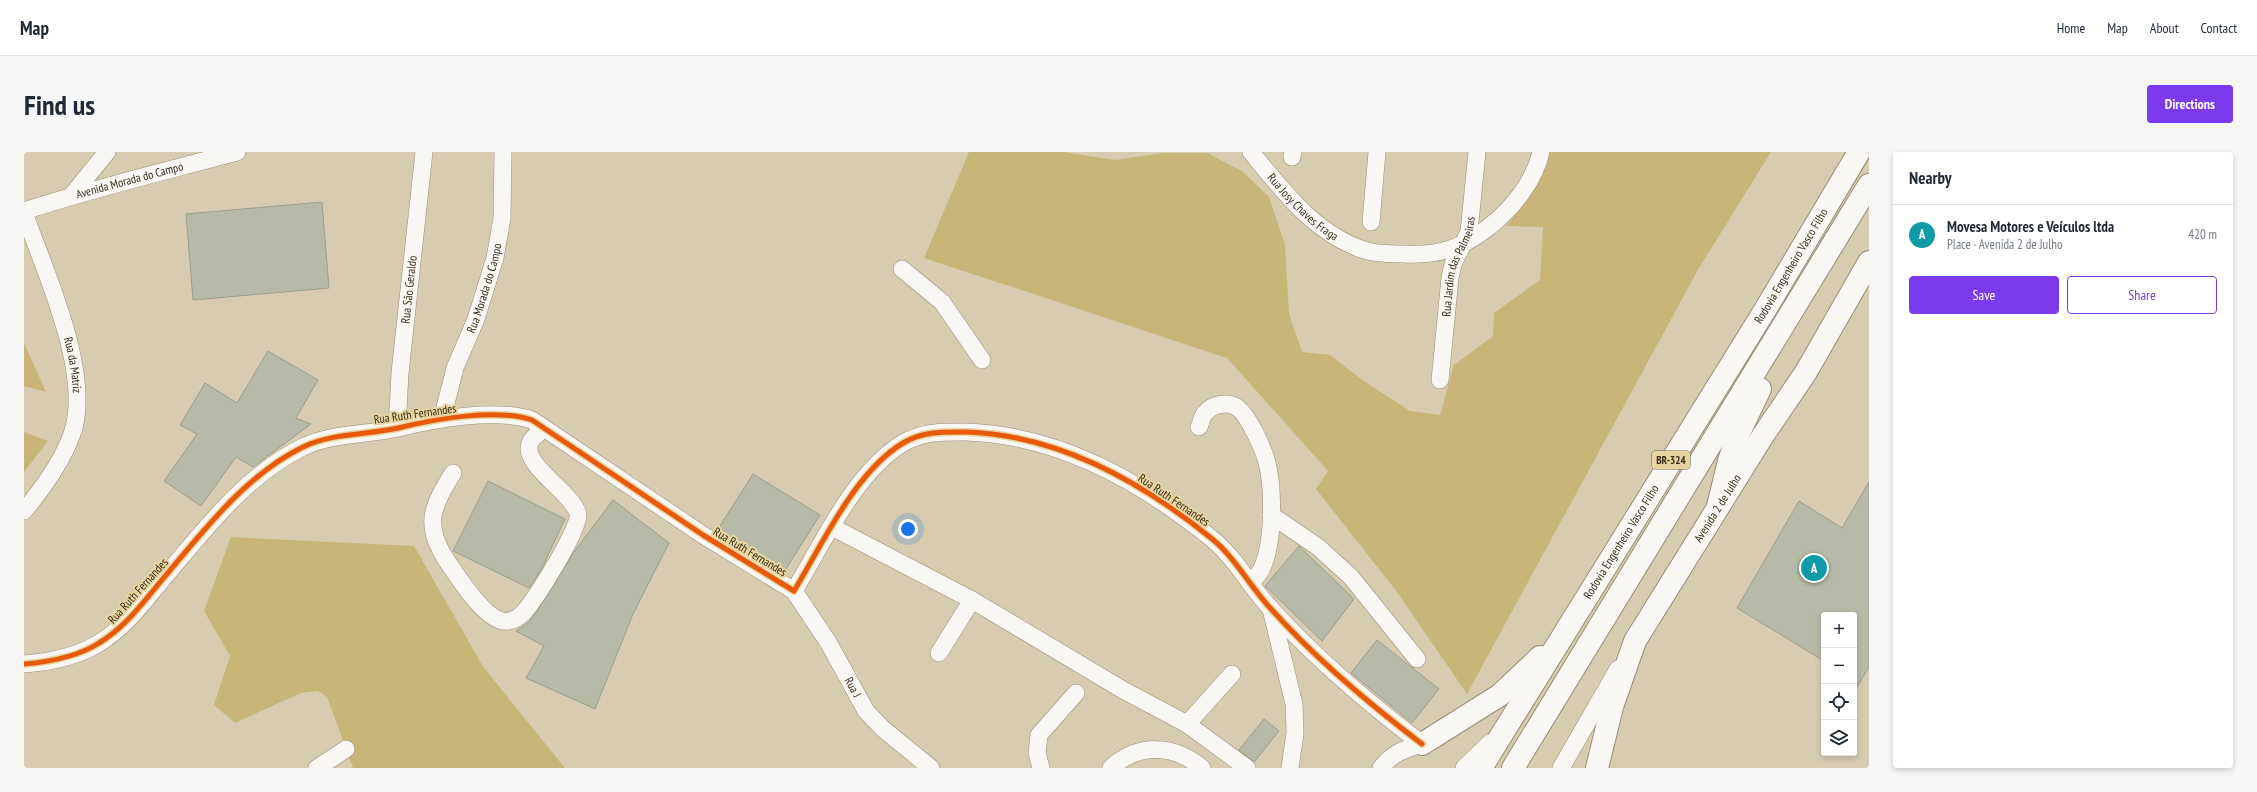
<!DOCTYPE html>
<meta charset="utf-8">
<style>
body{margin:0;font-family:"PT Sans Narrow",sans-serif;background:#f6f6f7;color:#1f2937}
.controls{position:absolute;right:12px;bottom:12px;display:grid;overflow:hidden;border-radius:4px;box-shadow:0 2px 6px #0003}
.controls button{width:36px;height:36px;display:grid;place-items:center;padding:0;border:0;border-bottom:1px solid #e0e1e3;background:#fff;color:#1f2937;font:20px sans-serif}
.you{position:absolute;left:884px;top:377px;width:14px;height:14px;margin:-10px;border:3px solid #fff;border-radius:50%;background:#1a73e8;box-shadow:0 0 0 6px #1a73e833}
.badge{display:grid;place-items:center;width:26px;height:26px;border-radius:50%;background:#7c3aed;color:#fff;font-size:13px;font-weight:700}
.pin{position:absolute;translate:-50% -50%;border:2px solid #fff;box-shadow:0 1px 4px #0006}
.list{margin:0;padding:0;list-style:none}
h2{display:flex;justify-content:space-between;align-items:center;height:52px;margin:0;padding:0 16px;font-size:17px}
h2 small{font-size:13px;font-weight:400;color:#747a83}
.list li{display:grid;grid-template-columns:26px 1fr auto;gap:12px;align-items:center;box-sizing:border-box;height:60px;padding:0 16px;border-top:1px solid #e0e1e3}
.list b{display:block;font-size:15px;white-space:nowrap}
.list p{margin:0;font-size:13px;white-space:nowrap;color:#747a83}
.list em{font-size:13px;font-style:normal;color:#747a83}
.actions{display:flex;gap:8px;padding:12px 16px}
.actions a{flex:1;padding:9px 0;border:1px solid #7c3aed;border-radius:4px;text-align:center;font-size:14px;color:#7c3aed}
.actions .main{background:#7c3aed;color:#fff}
.icon{flex:none;width:22px;height:22px;fill:none;stroke:currentColor;stroke-width:2;stroke-linecap:round;stroke-linejoin:round}
.map{position:relative;flex:none;width:1845px;height:616px;overflow:hidden;border-radius:4px}
header{display:flex;align-items:center;gap:24px;box-sizing:border-box;height:56px;padding:0 20px;background:#fff;border-bottom:1px solid #e0e1e3}
header strong{font-size:19px}
nav{display:flex;gap:22px;margin-inline-start:auto;font-size:14px}
.intro{display:flex;align-items:center;justify-content:space-between;box-sizing:border-box;height:96px;padding:0 24px}
h1{margin:0;font-size:28px}
.button{padding:10px 18px;border-radius:4px;background:#7c3aed;color:#fff;font-size:14px;font-weight:700}
main{display:flex;gap:24px;padding:0 24px}
aside{flex:1;background:#fff;border-radius:4px;box-shadow:0 2px 6px #0003}
.map>svg:first-child{display:block}
</style>
<header>
<strong>Map</strong>
<nav><a>Home</a><a>Map</a><a>About</a><a>Contact</a></nav>
</header>
<div class="intro"><h1>Find us</h1><a class="button">Directions</a></div>
<main>
<div class="map">
<svg width="1845" height="616" viewBox="0 0 1845 616">
<rect width="100%" height="100%" fill="#d7ccb0"/>
<path fill="#cab579" d="M945 0H1040L1091 8 1139 1H1183L1218 19 1245 45 1261 93 1265 162 1278 200 1306 203 1337 227 1386 259 1416 263 1430 213 1469 184 1470 161 1516 128 1519 75 1483 74 1518 24 1526 0H1747L1675 116 1443 542 1373 440 1292 337 1304 319 1203 206 900 106Z
M0 192 1 193 22 240 0 234Z
M0 280 24 289 0 320Z
M207 385 390 394 460 516 541 616H329L303 545 294 539 277 541 211 571 190 553 206 504 180 459Z"/>
<path fill="#b7baa7" stroke="#9b9e8b" d="M298 50 305 136 169 148 162 62Z
M244 199 294 228 272 266 287 272 229 315 212 305 177 354 140 329 173 282 156 273 181 231 213 251Z
M729 322 796 363 760 420 694 377Z
M464 329 541 367 517 418 505 436 429 399Z
M1845 330V515L1830 540V463H1800V509L1713 456 1775 349 1818 376Z
M589 348 645 391 609 462 571 557 502 526 520 494 492 479 504 471 512 461 550 400Z
M1275 394 1330 447 1298 489 1241 434Z
M1353 488 1415 537 1388 571 1327 521Z
M1240 567 1255 579 1230 610 1215 598Z"/>
<g fill="none" stroke-linecap="round" stroke-linejoin="round">
<defs>
<g id="minor">
<path id="s1" d="M1227 0C1258 38 1291 82 1340 98 1352 102 1367 102 1379 102 1415 104 1439 96 1466 74 1488 57 1511 28 1517 0"/>
<path d="M1268 5 1269 0"/>
<path d="M48 43 83 0"/>
<path id="s2" d="M0 59C70 36 142 19 213 0"/>
<path id="s3" d="M0 61C21 119 69 223 48 282 38 310 19 336 0 359"/>
<path d="M1347 70 1353 0"/>
<path d="M878 117 918 150 958 208"/>
<path id="s4" d="M1416 228 1426 126 1429 112 1445 80 1453 0"/>
<path id="s5" d="M418 267 431 216 452 167 471 106 478 66 479 0"/>
<path d="M1175 275C1177 271 1178 264 1181 261 1188 252 1205 249 1214 256 1225 265 1238 294 1242 307 1250 334 1250 390 1238 416 1236 421 1231 426 1227 431"/>
<path id="s6" d="M373 276 376 221 400 0"/>
<path d="M429 321C408 355 399 373 423 409 434 425 464 474 485 469 490 468 495 465 498 462 510 450 556 377 554 362 549 340 494 312 507 289 509 285 516 280 520 277"/>
<path d="M1247 363 1294 395 1327 425 1393 507"/>
<path d="M808 375 948 448 1099 538 1163 572 1223 616"/>
<path id="s7" d="M770 439 804 490 842 559 858 576 907 616"/>
<path d="M1247 457 1270 552 1271 581 1266 616"/>
<path d="M915 501 948 448"/>
<path d="M0 512C24 510 55 504 75 491 101 475 118 452 137 429 179 380 220 324 279 295 308 281 343 283 374 276 411 267 472 256 508 268L679 383 770 439C799 391 831 320 879 291 899 279 920 280 942 280 1033 283 1118 330 1187 386 1212 406 1226 435 1248 458 1293 508 1344 551 1398 592"/>
<path d="M1163 572 1208 522"/>
<path d="M293 616 322 597"/>
<path d="M1017 616 1013 601 1015 583 1052 541"/>
<path d="M1087 616C1114 591 1150 592 1178 616"/>
<path d="M1357 616C1368 601 1381 597 1398 592"/>
<path d="M1440 616 1466 591"/>
<path d="M1537 616 1594 517"/>
</g>
<g id="major">
<path id="s8" d="M1573 616 1588 555 1611 489 1738 285 1782 220 1845 110"/>
</g>
<g id="highway">
<path d="M1694 354 1705 309 1712 287 1736 237"/>
<path d="M1398 592 1476 543 1516 505"/>
<path id="s9" d="M1457 616 1741 158 1835 0"/>
<path d="M1489 616 1845 33"/>
</g>
</defs>
<use href="#minor" stroke="#978e78" stroke-width="18"/>
<use href="#major" stroke="#978e78" stroke-width="24"/>
<use href="#highway" stroke="#978e78" stroke-width="24"/>
<use href="#minor" stroke="#f9f7f3" stroke-width="17"/>
<use href="#major" stroke="#f9f7f3" stroke-width="22"/>
<use href="#highway" stroke="#f9f7f3" stroke-width="22"/>
<defs>
<path id="cycleway" d="M0 512C24 510 55 504 75 491 101 475 118 452 137 429 179 380 220 324 279 295 308 281 343 283 374 276 411 267 472 256 508 268L679 383 770 439C799 391 831 320 879 291 899 279 920 280 942 280 1033 283 1118 330 1187 386 1212 406 1226 435 1248 458 1293 508 1344 551 1398 592"/>
</defs>
<use href="#cycleway" stroke="#e7d4a0" stroke-width="8"/>
<use href="#cycleway" stroke="#e8590c" stroke-width="5"/>
</g>
<g text-anchor="middle" stroke-width="4" stroke-linejoin="round" paint-order="stroke">
<rect fill="#e7d4a0" stroke="#6a5f42" stroke-width="1" x="1628" y="299" width="38" height="18" rx="3"/>
<g font-size="11" font-weight="bold" fill="#352d19">
<text x="1647" y="312">BR-324</text>
</g>
<g font-size="12" fill="#352d19" stroke="#e7d4a0">
<text dy="4" stroke="none"><textPath href="#s2" startOffset="110">Avenida Morada do Campo</textPath></text>
<text dy="4" stroke="none"><textPath href="#s1" startOffset="76">Rua Josy Chaves Fraga</textPath></text>
<text dy="4" stroke="none"><textPath href="#s4" startOffset="116">Rua Jardim das Palmeiras</textPath></text>
<text dy="4" stroke="none"><textPath href="#s9" startOffset="590">Rodovia Engenheiro Vasco Filho</textPath></text>
<text dy="4" stroke="none"><textPath href="#s5" startOffset="138">Rua Morada do Campo</textPath></text>
<text dy="4" stroke="none"><textPath href="#s6" startOffset="139">Rua São Geraldo</textPath></text>
<text dy="4" stroke="none"><textPath href="#s3" startOffset="160">Rua da Matriz</textPath></text>
<text transform="translate(391 262) rotate(-8)" y="4">Rua Ruth Fernandes</text>
<text transform="translate(1150 348) rotate(34)" y="4">Rua Ruth Fernandes</text>
<text dy="4" stroke="none"><textPath href="#s8" startOffset="289">Avenida 2 de Julho</textPath></text>
<text dy="4" stroke="none"><textPath href="#s9" startOffset="266">Rodovia Engenheiro Vasco Filho</textPath></text>
<text transform="translate(726 400) rotate(31)" y="4">Rua Ruth Fernandes</text>
<text transform="translate(114 439) rotate(-48)" y="4">Rua Ruth Fernandes</text>
<text dy="4" stroke="none"><textPath href="#s7" startOffset="113">Rua J</textPath></text>
</g>
</g>
</svg>
<div class="controls">
<button>+</button>
<button>−</button>
<button><svg class="icon" aria-label="locate" viewBox="0 0 24 24"><circle cx="12" cy="12" r="6"/><path d="M12 2v4M12 18v4M2 12h4M18 12h4"/></svg></button>
<button><svg class="icon" aria-label="layers" viewBox="0 0 24 24"><path d="M12 4l9 5-9 5-9-5zM3 14l9 5 9-5"/></svg></button>
</div>
<div class="you"></div>
<div class="pin badge" style="left:1790px;top:416px;background:#0f9aa8">A</div>
</div>
<aside>
<h2>Nearby<small></small></h2>
<ul class="list">
<li><span class="badge" style="background:#0f9aa8">A</span><div><b>Movesa Motores e Veículos ltda</b><p>Place · Avenida 2 de Julho</p></div><em>420 m</em></li>
</ul>
<div class="actions"><a class="main">Save</a><a>Share</a></div>
</aside>
</main>
